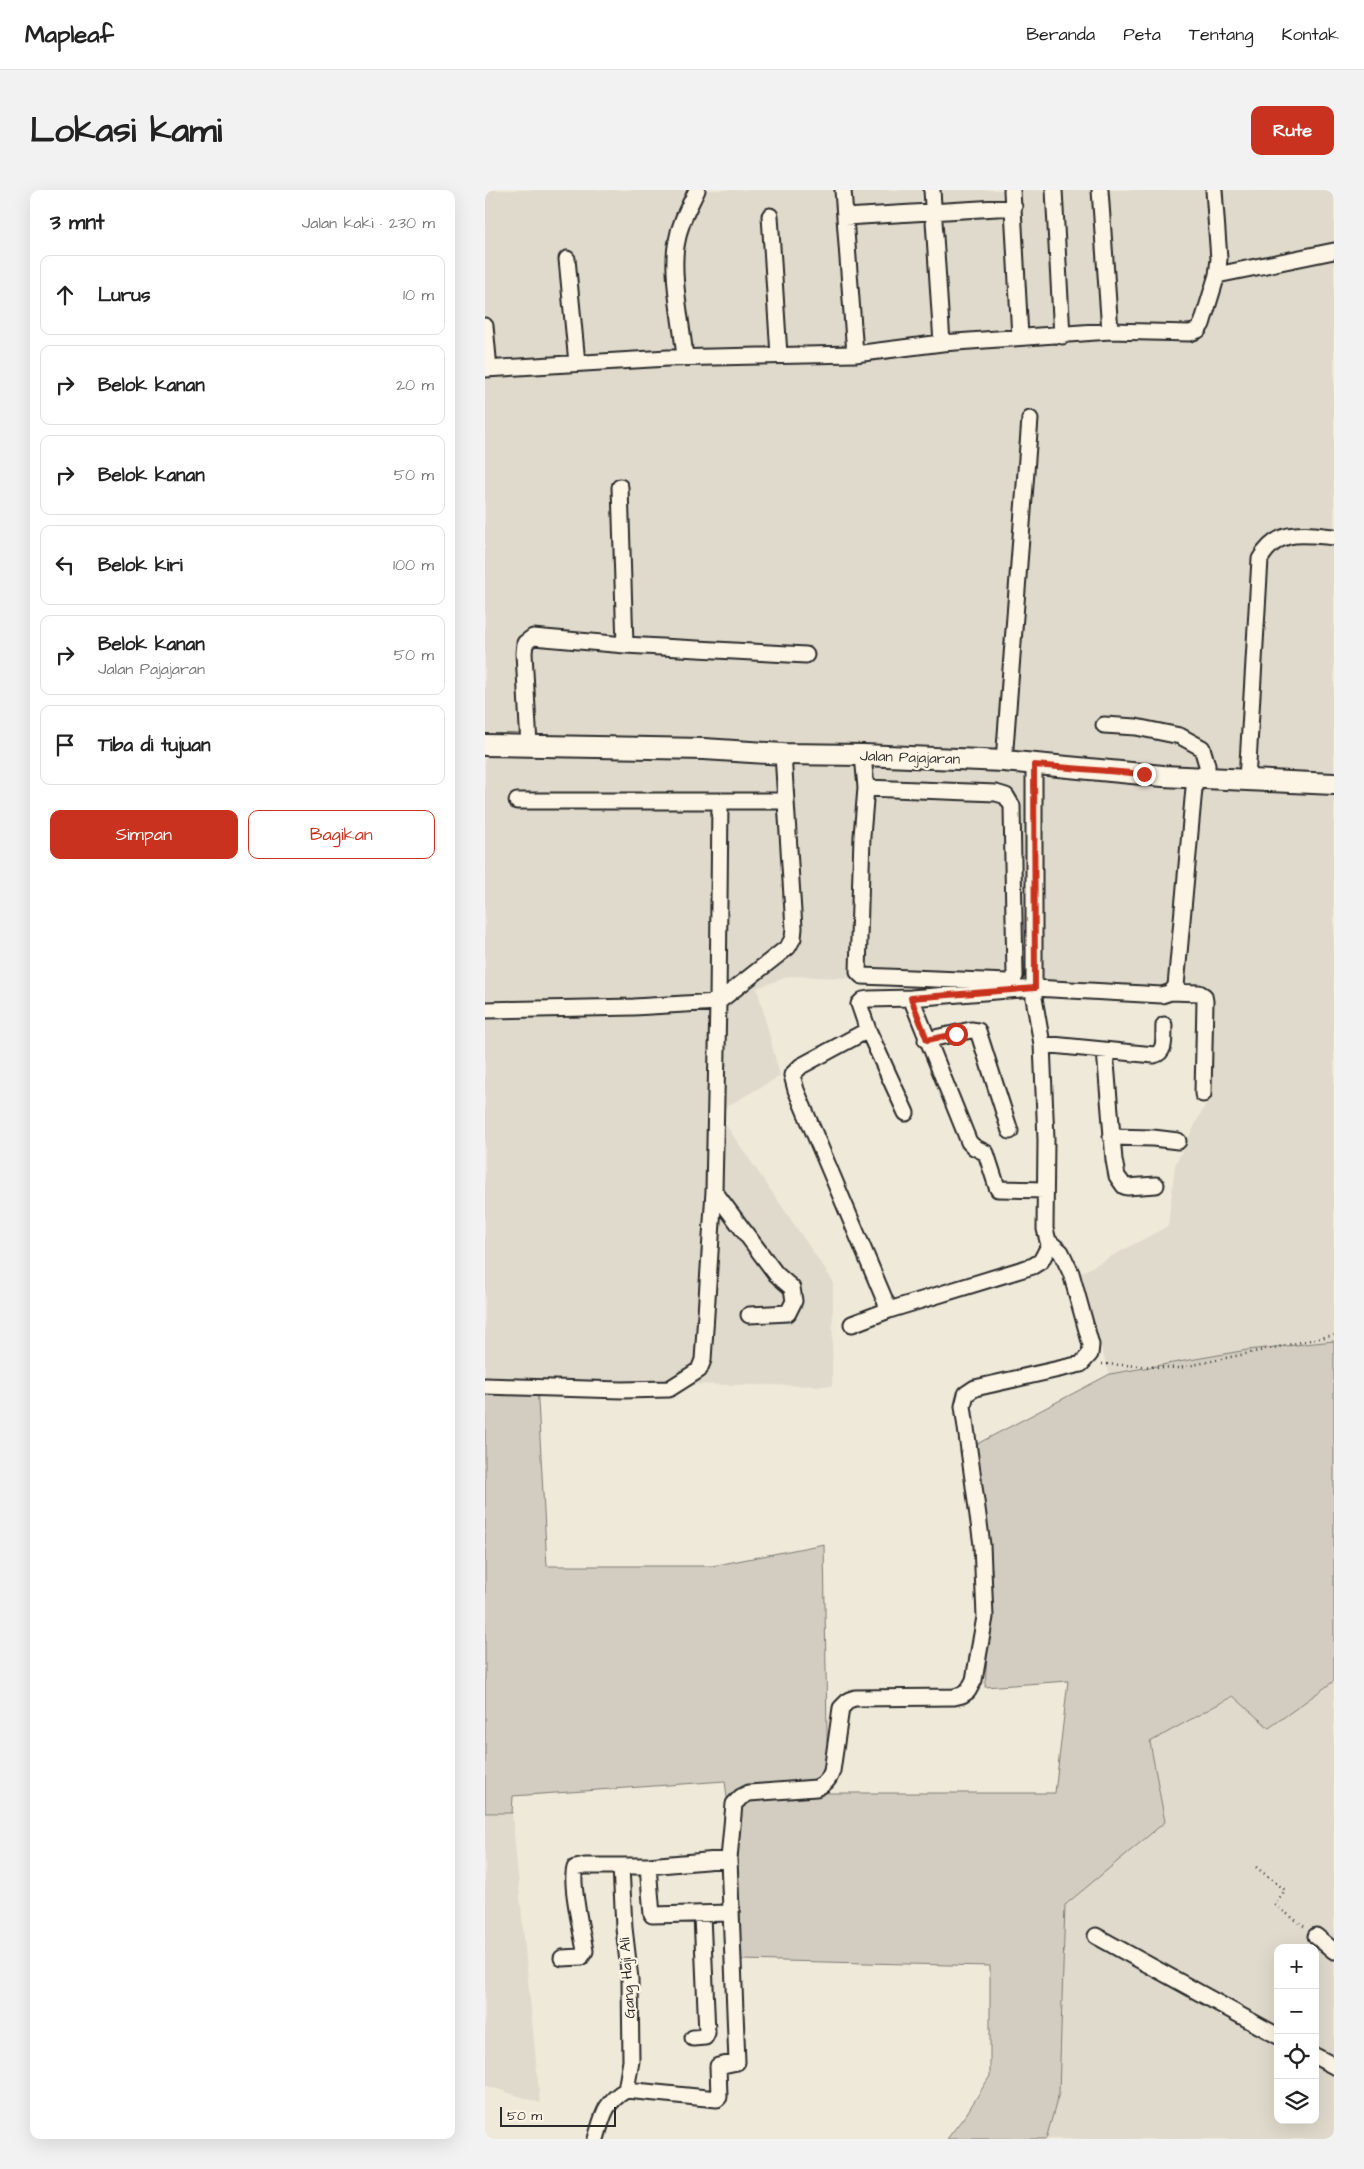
<!DOCTYPE html>
<html lang="id">
<meta charset="utf-8">
<style>
body{margin:0;font-family:"Architects Daughter",sans-serif;background:#f2f2f2;color:#222}
.controls{position:absolute;right:15px;bottom:15px;display:grid;overflow:hidden;border-radius:10px;box-shadow:0 5px 20px #0002}
.controls button{width:45px;height:45px;display:grid;place-items:center;padding:0;border:0;border-bottom:1px solid #e0e0e0;background:#fff;color:#222;font:25px sans-serif}
.scale{position:absolute;left:15px;bottom:12px;width:116px;box-sizing:border-box;padding-left:5px;border:2px solid #2b2b2b;border-top:0;font-size:14px;line-height:18px;white-space:nowrap;color:#2b2b2b;-webkit-text-stroke:4px #fcf5e5;paint-order:stroke}
.stop{position:absolute;width:15px;height:15px;margin:-11px;border:4px solid #c8321e;border-radius:50%;background:#fff}
.stop.end{background:#c8321e;border-color:#fff;box-shadow:0 1px 5px #0008}
.list{margin:0;padding:0;list-style:none}
h2{display:flex;justify-content:space-between;align-items:center;height:65px;margin:0;padding:0 20px;font-size:21px}
h2 small{font-size:16px;font-weight:400;color:#767676}
.list li{display:grid;grid-template-columns:32px 1fr auto;gap:15px;align-items:center;box-sizing:border-box;height:80px;margin:0 10px 10px;padding:0 10px;border:1px solid #e0e0e0;border-radius:10px}
.list b{display:block;font-size:19px;white-space:nowrap}
.list p{margin:0;font-size:16px;white-space:nowrap;color:#767676}
.list em{font-size:16px;font-style:normal;color:#767676}
.actions{display:flex;gap:10px;padding:15px 20px}
.actions a{flex:1;padding:11px 0;border:1px solid #c8321e;border-radius:10px;text-align:center;font-size:18px;color:#c8321e}
.actions .main{background:#c8321e;color:#fff}
.icon{flex:none;width:28px;height:28px;fill:none;stroke:currentColor;stroke-width:2;stroke-linecap:round;stroke-linejoin:round}
.map{position:relative;flex:none;width:849px;height:1949px;overflow:hidden;border-radius:10px}
header{display:flex;align-items:center;gap:30px;box-sizing:border-box;height:70px;padding:0 25px;background:#fff;border-bottom:1px solid #e0e0e0}
header strong{font-size:24px}
nav{display:flex;gap:28px;margin-inline-start:auto;font-size:18px}
.intro{display:flex;align-items:center;justify-content:space-between;box-sizing:border-box;height:120px;padding:0 30px}
h1{margin:0;font-size:35px}
.button{padding:12px 22px;border-radius:10px;background:#c8321e;color:#fff;font-size:18px;font-weight:700}
main{display:flex;gap:30px;padding:0 30px}
aside{flex:1;background:#fff;border-radius:10px;box-shadow:0 5px 20px #0002}
.map>svg:first-child{display:block}
</style>
<header>
<strong>Mapleaf</strong>
<nav><a>Beranda</a><a>Peta</a><a>Tentang</a><a>Kontak</a></nav>
</header>
<div class="intro"><h1>Lokasi kami</h1><a class="button">Rute</a></div>
<main>
<aside>
<h2>3 mnt<small>Jalan kaki · 230 m</small></h2>
<ul class="list">
<li><svg class="icon" aria-label="ahead" viewBox="0 0 24 24"><path d="M12 20V5M6 11l6-6 6 6"/></svg><div><b>Lurus</b></div><em>10 m</em></li>
<li><svg class="icon" aria-label="right" viewBox="0 0 24 24"><path d="M7 20v-9h11M14 6l5 5-5 5"/></svg><div><b>Belok kanan</b></div><em>20 m</em></li>
<li><svg class="icon" aria-label="right" viewBox="0 0 24 24"><path d="M7 20v-9h11M14 6l5 5-5 5"/></svg><div><b>Belok kanan</b></div><em>50 m</em></li>
<li><svg class="icon" aria-label="left" viewBox="0 0 24 24"><path d="M17 20v-9H6M10 6l-5 5 5 5"/></svg><div><b>Belok kiri</b></div><em>100 m</em></li>
<li><svg class="icon" aria-label="right" viewBox="0 0 24 24"><path d="M7 20v-9h11M14 6l5 5-5 5"/></svg><div><b>Belok kanan</b><p>Jalan Pajajaran</p></div><em>50 m</em></li>
<li><svg class="icon" aria-label="arrive" viewBox="0 0 24 24"><path d="M6 21V4h12l-3 4 3 4H6"/></svg><div><b>Tiba di tujuan</b></div></li>
</ul>
<div class="actions"><a class="main">Simpan</a><a>Bagikan</a></div>
</aside>
<div class="map">
<svg width="849" height="1949" viewBox="0 0 849 1949">
<rect width="100%" height="100%" fill="#efe9da"/>
<filter id="ink" filterUnits="userSpaceOnUse"><feTurbulence type="fractalNoise" baseFrequency=".02" numOctaves="2"/><feDisplacementMap in="SourceGraphic" scale="10" xChannelSelector="R" yChannelSelector="G"/><feConvolveMatrix kernelMatrix="1 2 1 2 8 2 1 2 1" color-interpolation-filters="sRGB"/></filter>
<g filter="url(#ink)">
<path fill="#e0dacc" fill-rule="evenodd" d="M0 0H849V1151L762 1160 625 1184 590 1086 683 1036 690 975 722 911 726 801 305 786 272 798 295 886 232 922 348 1091 347 1196 0 1192Z
M849 1491V1949H561L574 1903 580 1715 680 1632 665 1552 748 1506 784 1538ZM793 1758H830V1930H793Z
M27 1623 55 1913 0 1895V1624Z"/>
<path fill="#d2cdc0" stroke="#7e7c76" d="M849 1151V1491L784 1538 748 1506 665 1552 680 1632 580 1715 574 1903 561 1949H462L482 1923 505 1886V1776L256 1770 255 1715 240 1591 28 1606 27 1623H0V1192L52 1193 62 1376H227L339 1354 343 1603H570L583 1491 500 1497 507 1380 490 1255 625 1184 762 1160Z"/>
<g fill="none" stroke-linecap="round" stroke-linejoin="round">
<defs>
<path id="minor" d="M358 0 370 164
M447 0 457 153
M527 0 535 147
M569 0 577 146
M615 0 625 141
M729 0 734 69 732 85
M285 26 294 165
M360 27 529 17
M82 69 92 173
M0 136 4 179
M200 167C197 135 185 81 192 51 195 32 204 17 212 0
M0 179 183 168 370 164 457 153 625 141 705 143 713 140 717 134 732 85 849 61
M135 297 140 455
M619 535 651 537 695 546 717 558 722 575V588
M44 556 39 463 40 453 48 447 140 455 321 465
M378 565 381 598 377 646 373 782 377 786 523 792 528 790 530 786 527 616 521 606 511 603 381 598
M519 571 545 229
M762 590 775 369C793 338 818 344 849 347
M32 611H301
M686 802 714 803 719 806 720 811 718 904
M426 808 484 952 489 957 501 963 512 997 513 999 560 1000
M0 820 149 817 233 812 235 611
M383 840 421 923
M441 850 486 840 493 841 525 941
M557 854 669 865C682 862 678 846 679 835
M620 861 629 970 632 986 639 996 642 997 671 995
M626 947 668 948 693 951
M229 1001 291 1084 307 1098 309 1111 303 1123 264 1125
M404 1120 311 900 307 885 316 876 383 840 374 814 378 810 384 809 426 808 549 798 677 805 686 802 691 796 710 587
M367 1134 404 1120 548 1076 556 1071 565 1054
M0 1196 137 1200 184 1199 214 1180 218 1170 229 1001 233 812 303 757 308 748 309 738 298 564
M244 1669 163 1676 167 1725 245 1723
M136 1676 139 1738 145 1789 146 1871 141 1900
M611 1746 793 1846
M831 1746 849 1761
M77 1768 96 1767 100 1761C97 1742 85 1694 90 1678L100 1676H163
M208 1848 220 1847 222 1843 217 1725
M830 1866 849 1876
M111 1949C118 1926 119 1913 141 1900L232 1909 234 1907 233 1876 252 1872 244 1669 249 1614 256 1607 264 1603 331 1598C340 1594 344 1590 347 1581L356 1518 364 1510 370 1508 469 1507 477 1505 483 1501 489 1490 500 1427 497 1355 478 1216 481 1204 490 1198 596 1174 605 1164 606 1155 586 1083 576 1062 563 1051 560 1039 561 950 557 854 549 808V575"/>
<path id="major" d="M0 555 219 559 298 564 378 565 519 571 678 586 849 594"/>
</defs>
<use href="#minor" stroke="#2b2b2b" stroke-width="19"/>
<use href="#major" stroke="#2b2b2b" stroke-width="24"/>
<path stroke="#2b2b2b" stroke-width="2.5" stroke-dasharray="1 4" stroke-linecap="butt" d="M617 1174 694 1178 849 1145
M771 1677 800 1700 790 1715 820 1737"/>
<use href="#minor" stroke="#fcf5e5" stroke-width="15"/>
<use href="#major" stroke="#fcf5e5" stroke-width="20"/>
</g>
</g>
<g fill="none" stroke-linecap="round" stroke-linejoin="round" filter="url(#ink)">
<path stroke="#c8321e" stroke-width="6" d="M471 844 442 850 426 808 550 798 549 575 659 584"/>
</g>
<g text-anchor="middle" stroke-width="4.5" stroke-linejoin="round" paint-order="stroke">
<g font-size="15" fill="#2b2b2b" stroke="#fcf5e5">
<text transform="translate(425 567) rotate(2)" y="5">Jalan Pajajaran</text>
<text transform="translate(142 1788) rotate(-94)" y="5">Gang Haji Ali</text>
</g>
</g>
</svg>
<div class="controls">
<button>+</button>
<button>−</button>
<button><svg class="icon" aria-label="locate" viewBox="0 0 24 24"><circle cx="12" cy="12" r="6"/><path d="M12 2v4M12 18v4M2 12h4M18 12h4"/></svg></button>
<button><svg class="icon" aria-label="layers" viewBox="0 0 24 24"><path d="M12 4l9 5-9 5-9-5zM3 14l9 5 9-5"/></svg></button>
</div>
<div class="scale">50 m</div>
<div class="stop" style="left:471px;top:844px"></div>
<div class="stop end" style="left:659px;top:584px"></div>
</div>
</main>
